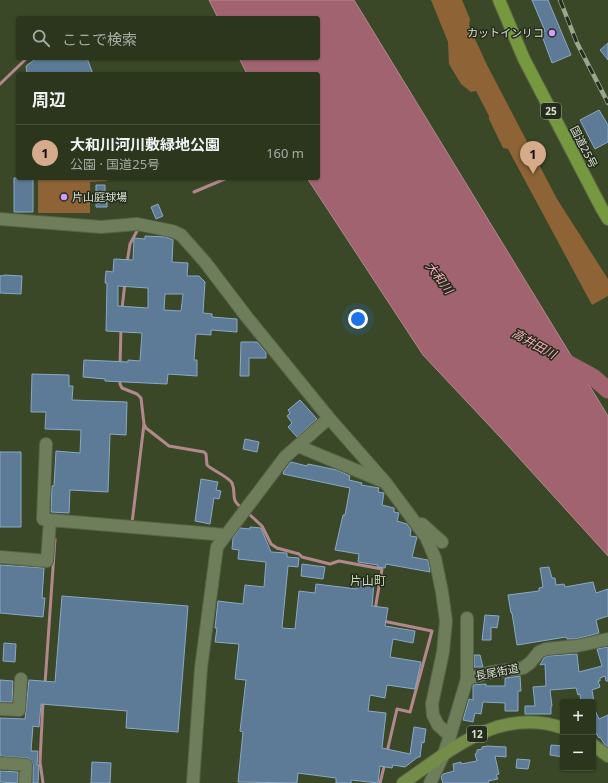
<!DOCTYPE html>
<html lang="ja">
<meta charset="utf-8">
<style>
body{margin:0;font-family:"Noto Sans","Noto Sans JP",sans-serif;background:#343e26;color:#f1f3f6}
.controls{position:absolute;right:12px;bottom:12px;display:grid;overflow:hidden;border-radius:4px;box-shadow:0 1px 3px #0004}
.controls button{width:36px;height:36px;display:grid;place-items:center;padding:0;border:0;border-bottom:1px solid #48503b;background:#2c361d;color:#f1f3f6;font:20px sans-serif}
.you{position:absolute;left:358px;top:319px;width:14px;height:14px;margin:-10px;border:3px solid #fff;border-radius:50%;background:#1a73e8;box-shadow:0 0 0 6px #1a73e833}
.badge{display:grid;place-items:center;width:26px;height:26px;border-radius:50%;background:#d6ab8b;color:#111;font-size:13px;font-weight:700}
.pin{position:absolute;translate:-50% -33px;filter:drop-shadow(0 1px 2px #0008)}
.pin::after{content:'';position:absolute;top:21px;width:14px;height:12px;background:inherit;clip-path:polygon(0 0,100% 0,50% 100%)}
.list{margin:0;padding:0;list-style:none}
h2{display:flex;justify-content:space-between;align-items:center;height:52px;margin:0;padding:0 16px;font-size:17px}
h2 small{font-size:13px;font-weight:400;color:#a6aba4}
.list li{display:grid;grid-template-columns:26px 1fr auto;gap:12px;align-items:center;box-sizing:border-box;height:56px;padding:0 16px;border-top:1px solid #48503b}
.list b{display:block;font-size:15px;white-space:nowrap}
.list p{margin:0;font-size:13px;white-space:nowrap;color:#a6aba4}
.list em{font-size:13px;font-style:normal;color:#a6aba4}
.icon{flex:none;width:22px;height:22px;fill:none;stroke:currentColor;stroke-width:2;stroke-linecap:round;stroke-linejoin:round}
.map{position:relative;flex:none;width:608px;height:783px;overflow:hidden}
.search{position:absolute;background:#2c361d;box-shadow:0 1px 3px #0004;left:16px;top:16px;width:304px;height:44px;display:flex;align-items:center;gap:10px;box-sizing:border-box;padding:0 14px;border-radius:4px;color:#a6aba4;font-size:15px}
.panel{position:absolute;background:#2c361d;box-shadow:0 1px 3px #0004;left:16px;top:72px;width:304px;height:108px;border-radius:4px}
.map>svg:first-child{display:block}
</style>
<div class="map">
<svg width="608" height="783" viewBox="0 0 608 783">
<rect width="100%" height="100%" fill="#3b4827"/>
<path fill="#8e6436" d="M431 0H462L470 19 469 26 487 65 557 199 608 279V296L592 305 508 149 503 148 489 119V116L476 91 471 92 461 84 449 64 448 42Z
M38 178H107V181L90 182V213H38Z"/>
<path fill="#a26370" stroke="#b2888c" d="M209 0H354L608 416V556L500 437 423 355 307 178H318V74H247L239 58H318V18H218Z"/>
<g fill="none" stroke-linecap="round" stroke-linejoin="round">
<path stroke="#b2888c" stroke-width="3" d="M0 84 27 58
M194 192 227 178
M127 263 130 244 138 229
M122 309 125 282
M120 365 121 328
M120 378V384L122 388 137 394 141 398 144 424 132 523
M144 424 146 428 169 446 204 452 206 454 207 465C212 470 229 477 232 483 237 495 229 498 242 508
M249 514 262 526 271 544 277 548 299 554 302 557 330 564 339 561 382 569 375 610
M383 621 432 631 410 712 397 709 387 752
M45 684 55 539
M43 783 40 762 43 701
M380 783 385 763"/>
<path stroke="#a26370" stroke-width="17" d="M560 359 593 377 608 390"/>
</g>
<path fill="#5d7a96" stroke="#8aa9c6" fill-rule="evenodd" d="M532 0H548L571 55 552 63 541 33 545 31Z
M608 43V60L600 50Z
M37 58H87L93 74H27L26 66Z
M599 110 608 125V142L595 149 580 120Z
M14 178H33V212H14Z
M96 185H105V194H107V207H96Z
M158 204 163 216 156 219 151 207Z
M145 236 166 237 173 240 172 262 188 263 187 276H199L205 282 203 313 212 314V317L237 319V332L211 330V335L196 334 194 360H197V376L168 374 167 384 105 381V379L83 377 84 360 128 362V360L140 361 142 333 106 331 107 283H105L106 271 113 272 114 259 133 260 134 238 145 239ZM118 286 148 288V308L118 306ZM165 294H183L181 311 164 310Z
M5 275 22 276 21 294 0 293V276Z
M241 342H257L266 353V358H249V376H240Z
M32 374 69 375V386H73L72 400 127 402 126 435 110 434 108 492 70 490 69 513 51 512 52 486H54L56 451 80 453 81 430 45 429 46 412H31Z
M300 400 317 419 297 437 288 427 292 423 287 416 290 413 288 410Z
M245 439 259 442 257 452 243 449Z
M0 452H21V527H0Z
M291 462 307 466 308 464 337 470 350 476 349 480 362 483 361 485 379 488 378 492 384 493 382 505 394 508V512L399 513 397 521 407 524 411 530 410 536 417 537 412 557 428 560 430 572 386 564 385 568 377 567 378 565 358 562 359 554 335 550 343 515H345L350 488 283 474 284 471Z
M201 479 218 482 216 490 221 491 219 499 214 498 210 524 195 521Z
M250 527 261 528 271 552 287 553V557L299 558 298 567 288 566 282 628 295 629 299 591 315 593 316 584 357 589 358 581 374 583 372 606 388 608 385 626 415 631 413 643 393 639 390 657 421 662 415 689 387 685 385 698 370 695 368 711 386 713 382 748 410 754 414 727 426 729 424 743 422 742 420 757H418L405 767 393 765 392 768 380 766 378 783 351 780V783H336V778L298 773 297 783 238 782 243 732 240 731 246 680 235 679 239 644 215 642 217 628H215L218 601 243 604 245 585 264 587 266 562 238 559 239 550 232 549 233 538 240 528 250 529Z
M302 564 325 567 323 579 301 576Z
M0 565 44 568 42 598H45L43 617 0 613Z
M549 567 552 578H555L556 585 564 584 565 587 593 582 596 593 608 589V616L596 620 599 633 576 639H567L566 637 517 645 512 613H511L508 595 539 591V588L543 587 540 568Z
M62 596 188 606 178 732 126 728 127 711 41 704 39 727 33 726 31 751H38L37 765H39L38 783H33V765L30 759 27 758 0 756V718L25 719 29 680 55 682Z
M485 615 499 616 497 628 491 627V640H482Z
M4 643 16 644 15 662 3 661Z
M608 647V681H606L605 676 600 678V681H598L600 687 592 690 594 702H581L580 694 578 695 576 688 550 690 552 706H551V714H525V706H535L533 687 546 686 545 664 540 665 544 658 548 656 577 654 579 672 602 666 597 649Z
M474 655H480L483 667H474Z
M520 676 521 691H518V711H505V703L483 702 481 714 475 713 473 722 463 720 469 699 473 700V685L486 684V686H505V678Z
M0 680 13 681 12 702H0Z
M593 706 599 719 608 715V747L605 745 600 737 599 738 593 728Z
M551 745 563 746V757L550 755Z
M487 746 506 747V757L495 756 499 774 496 775 498 779 488 781 489 783H443L441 777 443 774 454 771 453 764 461 762V764L477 761 475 754 477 753V750L482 749V747Z
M517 759 530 760 528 769 516 768Z
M92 762 111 763 110 783H91Z
M0 771 18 772V783L0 782Z"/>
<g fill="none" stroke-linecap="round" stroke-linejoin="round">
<defs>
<path id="minor" d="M0 219 101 227 137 224 172 231 181 235 205 262 246 316 329 418 385 482 426 537 435 558 442 592 446 621 443 652 432 704 433 715 438 725 450 736
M298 446 382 481
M50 520 226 535
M422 524 442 542
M0 557 47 561 50 520 43 519 46 444
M467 679V618
M0 709 19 710 21 679
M0 763 26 765 25 783
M193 783 201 668 217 547 285 457 329 418
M430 783 443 756 450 736 467 679 492 672 523 668 530 663 539 652 546 649 577 646 608 639"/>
<path id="major" d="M593 745 608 756
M403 783C451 750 500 706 563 728"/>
<path id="highway" d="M499 0 524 59 602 209 608 219"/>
</defs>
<use href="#minor" stroke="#586347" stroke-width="14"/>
<use href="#major" stroke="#586347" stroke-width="14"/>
<use href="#highway" stroke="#586347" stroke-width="14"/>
<use href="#minor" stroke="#6e7d5a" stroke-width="12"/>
<use href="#major" stroke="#738d49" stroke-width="12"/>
<use href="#highway" stroke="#76983e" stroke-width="12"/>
<defs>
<path id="rail" d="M560 0 577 43 608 103"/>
</defs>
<use href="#rail" stroke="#9ca68e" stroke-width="4.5"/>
<use href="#rail" stroke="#252b1d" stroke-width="3" stroke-dasharray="9" stroke-linecap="butt"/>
</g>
<g fill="#cf9dff" stroke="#252b1d" stroke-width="1.5">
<circle cx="552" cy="33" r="4"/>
<circle cx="64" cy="197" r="4"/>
</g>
<g text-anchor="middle" stroke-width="3" stroke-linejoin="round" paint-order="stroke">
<g fill="#252b1d" stroke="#a2aa98" stroke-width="1">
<rect x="541" y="103" width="20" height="16" rx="3"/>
<rect x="467" y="726" width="20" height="16" rx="3"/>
</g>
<g font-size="10" font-weight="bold" fill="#d7e0cd">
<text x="551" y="115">25</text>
<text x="477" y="738">12</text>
</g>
<g font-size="11" fill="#d7e0cd" stroke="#252b1d" text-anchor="end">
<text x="544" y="37">カットインリコ</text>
<text x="72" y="201" text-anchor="start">片山庭球場</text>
</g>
<g font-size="11" fill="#d7e0cd" stroke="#252b1d">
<text transform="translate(584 147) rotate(63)" y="4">国道25号</text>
<text transform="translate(497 672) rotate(-11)" y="4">長尾街道</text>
</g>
<g font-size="12" font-style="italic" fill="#fbafbd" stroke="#252b1d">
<text transform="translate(439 278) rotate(53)" y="4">大和川</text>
<text transform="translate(534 344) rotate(29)" y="4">高井田川</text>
</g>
<g font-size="12" fill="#c9dab4" stroke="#252b1d">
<text x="368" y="585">片山町</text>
</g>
</g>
</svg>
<div class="controls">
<button>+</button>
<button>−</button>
</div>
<div class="you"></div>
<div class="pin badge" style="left:533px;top:174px">1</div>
<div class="search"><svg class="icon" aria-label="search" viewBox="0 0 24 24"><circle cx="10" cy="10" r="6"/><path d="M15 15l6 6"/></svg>ここで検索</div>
<section class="panel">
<h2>周辺<small></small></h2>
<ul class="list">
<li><span class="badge">1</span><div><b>大和川河川敷緑地公園</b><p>公園 · 国道25号</p></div><em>160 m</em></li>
</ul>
</section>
</div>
